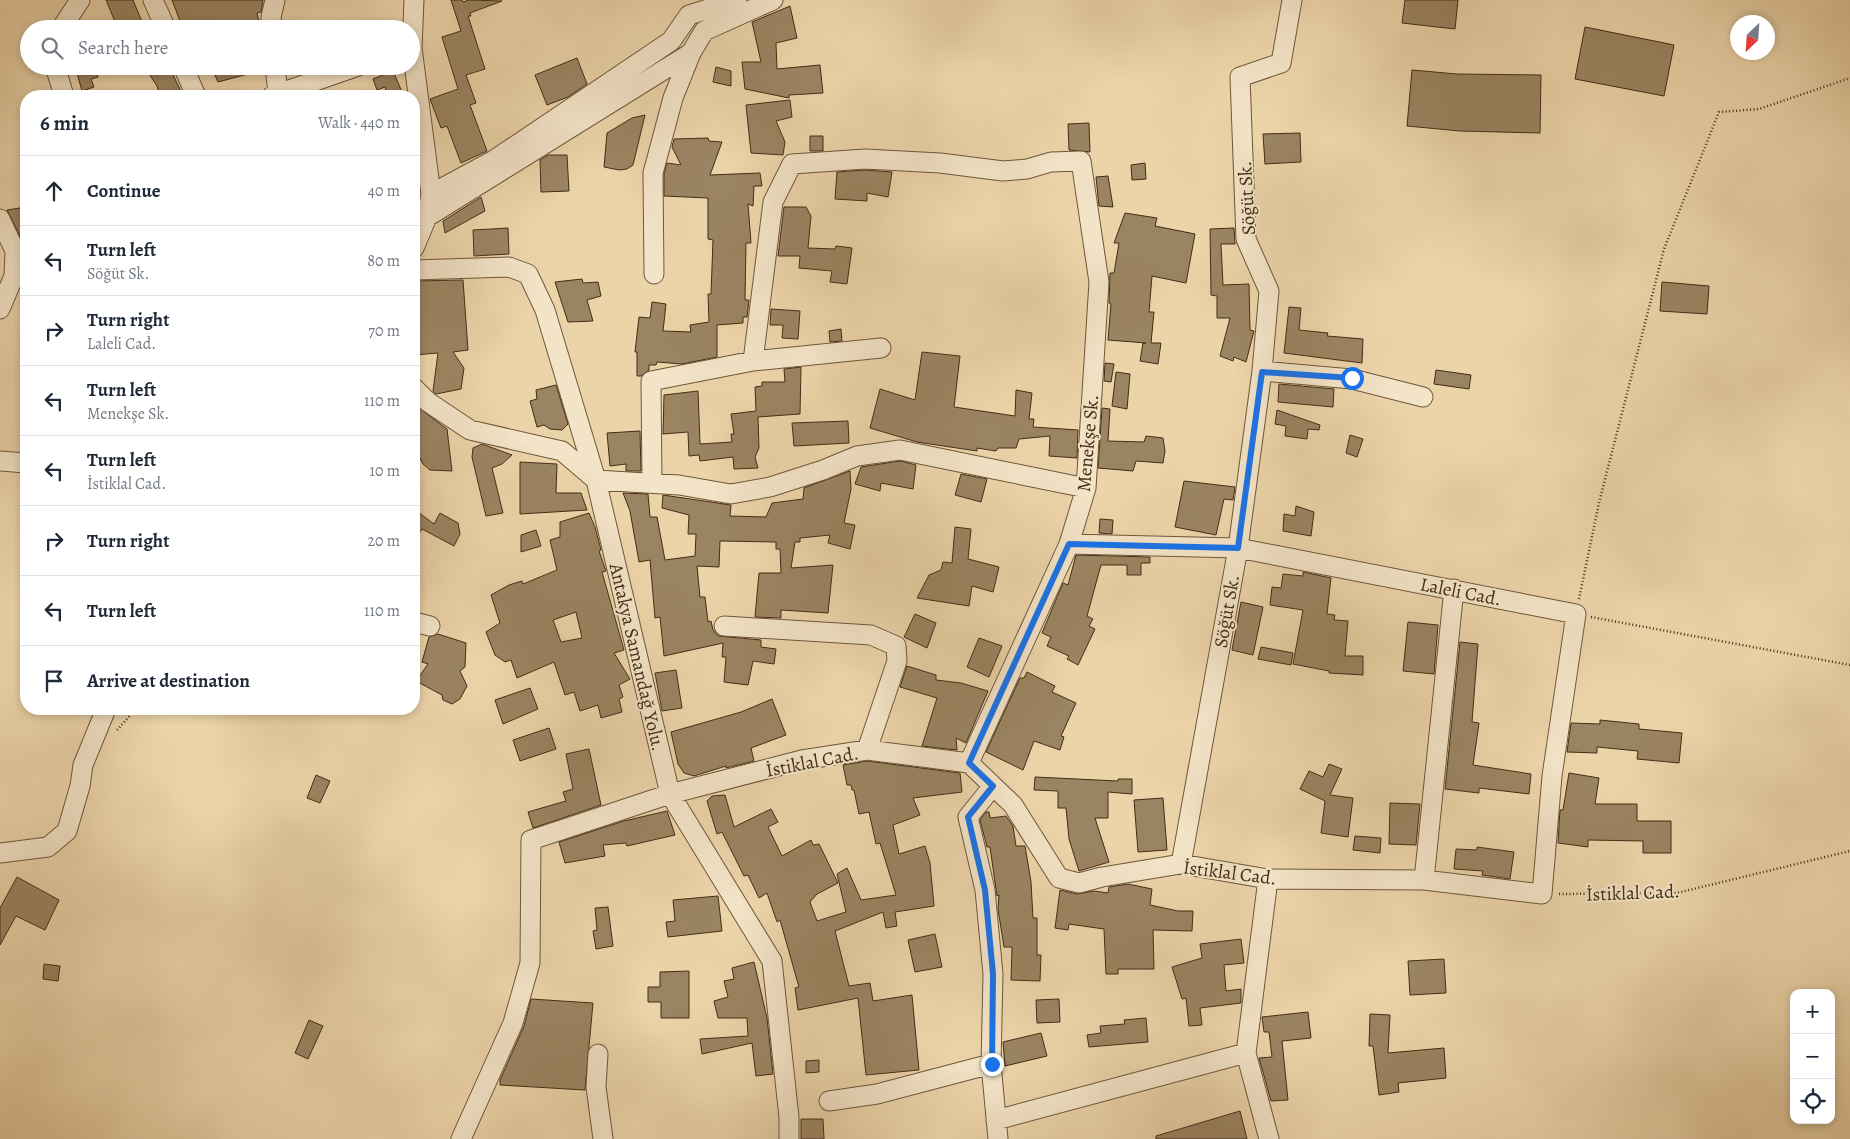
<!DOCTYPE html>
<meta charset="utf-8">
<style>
body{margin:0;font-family:Alegreya,serif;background:#f6f6f7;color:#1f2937}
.controls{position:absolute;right:15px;bottom:15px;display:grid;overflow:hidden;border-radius:10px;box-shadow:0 2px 8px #0003}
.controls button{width:45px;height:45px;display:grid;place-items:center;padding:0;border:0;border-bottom:1px solid #e0e1e3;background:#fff;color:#1f2937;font:25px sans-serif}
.compass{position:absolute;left:1730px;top:15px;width:45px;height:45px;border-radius:50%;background:#fff;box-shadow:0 2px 8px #0003;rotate:205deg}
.stop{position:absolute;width:15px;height:15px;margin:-11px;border:4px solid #1a73e8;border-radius:50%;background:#fff}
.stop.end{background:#1a73e8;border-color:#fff;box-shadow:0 1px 5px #0008}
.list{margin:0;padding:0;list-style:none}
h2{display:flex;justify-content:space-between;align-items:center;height:65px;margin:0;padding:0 20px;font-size:21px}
h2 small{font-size:16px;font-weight:400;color:#747a83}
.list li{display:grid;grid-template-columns:32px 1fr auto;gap:15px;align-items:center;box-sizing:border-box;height:70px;padding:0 20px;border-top:1px solid #e0e1e3}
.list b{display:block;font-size:19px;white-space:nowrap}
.list p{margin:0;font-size:16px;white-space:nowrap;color:#747a83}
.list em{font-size:16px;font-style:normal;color:#747a83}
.icon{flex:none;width:28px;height:28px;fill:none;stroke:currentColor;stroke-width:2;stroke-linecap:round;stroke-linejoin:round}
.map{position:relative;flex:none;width:1850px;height:1139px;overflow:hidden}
.search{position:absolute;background:#fff;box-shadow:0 2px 8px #0003;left:20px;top:20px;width:400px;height:55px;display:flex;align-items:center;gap:12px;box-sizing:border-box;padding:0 18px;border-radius:28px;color:#747a83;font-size:19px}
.panel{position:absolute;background:#fff;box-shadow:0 2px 8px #0003;left:20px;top:90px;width:400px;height:625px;border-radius:20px}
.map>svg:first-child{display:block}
</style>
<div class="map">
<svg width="1850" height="1139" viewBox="0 0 1850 1139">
<rect width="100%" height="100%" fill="#ecd4a9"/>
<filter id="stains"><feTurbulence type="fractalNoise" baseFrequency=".004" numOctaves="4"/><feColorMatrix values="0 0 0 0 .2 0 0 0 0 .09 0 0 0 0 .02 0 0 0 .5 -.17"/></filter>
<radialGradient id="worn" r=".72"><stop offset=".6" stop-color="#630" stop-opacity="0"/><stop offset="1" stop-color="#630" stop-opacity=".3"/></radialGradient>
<path fill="#9b8462" stroke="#432d15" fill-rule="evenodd" d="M106 0H133L145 29H118Z
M172 0H263L261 12 257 13 261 29H183Z
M451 0H462L463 2 469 0 502 1 470 13 471 16H468L485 69 466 75 476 103 470 105 487 151 461 163 447 126 441 128 430 99 458 89 442 37 461 31Z
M1405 0H1458L1455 29 1402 23Z
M790 6 797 38 776 43 777 69 820 65 823 93 789 95V98L745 89 742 62H761L752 22Z
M1585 27 1674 45 1664 96 1575 79Z
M577 58 587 84 568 97 547 105 535 75Z
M75 66H95L98 77 91 79 94 87 82 91Z
M144 66H169L183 96H160L157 86Z
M211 66H262L263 70 218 82Z
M716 67 731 71V86L713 82Z
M1412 70 1457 74 1541 75 1540 133 1460 131 1407 126Z
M393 71 402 92 388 96 385 87 377 90 373 79Z
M790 100 792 117 776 121 785 142 783 155 751 153 746 105Z
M645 115 633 165 627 169 619 170 604 167 607 133 632 118Z
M1089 123 1090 152 1069 150 1068 124Z
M1300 133 1301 162 1265 164 1263 134Z
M810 136H823V151H810Z
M708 138 709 141 722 142 710 175 760 173 762 186H754L753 206 748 204 751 243H746L745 300H749L747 317H743V323L717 325V357L682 364 657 362 656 365H649V370L641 376H637V352H635L639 317 650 318 652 302 666 304 663 331 691 332 690 325 709 322 708 294H711L713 240 708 239V198L664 196V174L667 163 681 165 672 147 674 139Z
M548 155H567L569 191 541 192 540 160Z
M1145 163 1146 179 1132 180 1131 165Z
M865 170 892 172 888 197 867 193V201L835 199 837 172Z
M1108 176 1113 207 1099 206 1096 177Z
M481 197 485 211 445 233 443 221Z
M26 207V246H25L7 210Z
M784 207H806L811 216 808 248 835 249 836 246 852 248 847 284 830 282 832 271 799 268 800 256H778Z
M1125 213 1157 218 1155 226 1195 234 1186 283 1152 276 1149 312H1154L1151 343H1161L1158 364 1140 361 1143 343H1146L1108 340 1111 304 1109 303 1110 273H1114L1119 243H1114Z
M508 228 509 254 474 256 473 230Z
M1234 228 1235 244H1221L1223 285 1249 284 1250 330 1254 331 1246 362 1234 357 1233 361 1220 356 1230 318H1217V296L1211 295 1210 229Z
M582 279 583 283 598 282 601 296 587 300 593 321 568 322 555 282Z
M463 280 468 350 453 352 464 368 461 389 436 394 433 391 438 353 414 355V281Z
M1662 282 1709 286 1707 314 1660 311Z
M1289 307 1301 308 1299 330 1328 333 1327 336 1363 339 1362 363 1284 353Z
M771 309 800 311 798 339 782 338 783 325H770Z
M841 329 842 341 830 342 829 331Z
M922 352 960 356 954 407 1015 416 1016 390 1032 393 1029 419H1034L1033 427 1078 430 1077 458 1049 456 1050 436 1019 439 1016 448H998L996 451 977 448V451L917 442 870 428 880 389 915 400Z
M1105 363 1114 364 1111 382 1104 381Z
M801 367 800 414 758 417 759 448 755 457 758 468 734 469 733 457 700 461 699 455 689 456 688 432 663 434 664 395 698 391 700 444 732 442 731 434H734L731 414 756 411 755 387 762 386V382H785L784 369Z
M1436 370 1471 375 1469 389 1434 384Z
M1116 372 1130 374 1127 409 1112 406Z
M1279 384 1334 389 1333 407 1278 402Z
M556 385 568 424 562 430 550 429 544 425 537 427 530 401 537 399 536 390Z
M414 404 447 429 452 471 430 470 423 464 414 447Z
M1102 408 1110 409 1108 441 1144 442 1146 436 1163 438 1165 451 1163 463 1136 461 1133 471 1098 468Z
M1277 410 1320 425 1319 430 1308 429 1307 439 1285 436 1286 426 1275 424Z
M848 421 849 443 794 446 792 423Z
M640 431 641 471H626V464L610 466 607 433Z
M1350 435 1363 439 1357 457 1346 453Z
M482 444 512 455 502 464 492 468 503 513 486 516 472 457 473 448Z
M900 461 916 465 913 489 881 483 880 491 855 484 861 467Z
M520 462 557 464 556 493H581L587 510 520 514Z
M850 471 851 489 844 523 855 525 850 549 828 543 830 535 800 538V542H795L791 568 833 565 828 613 781 610V618L755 617 759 573H781L780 549H776V542L720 541 719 567 697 566 700 597H705L708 622 711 621 713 630 718 636 761 640V647L776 649 774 664 753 661 748 685 724 682 726 657H722L723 643 664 656 660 617 655 618 650 560 639 562 630 511 623 493 648 494 650 517H657L665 560 695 556 696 534H688L689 515 662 508 663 495 731 505 730 516 766 517 772 503 803 499 804 488Z
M961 474 987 479 981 502 955 495Z
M1184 481 1235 487 1233 500 1224 499 1216 535 1175 527Z
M1296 506 1314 512 1311 536 1283 531 1284 514 1295 516Z
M414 509 434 524 440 513 458 523 460 534 454 546 422 529 414 540Z
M589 513 595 527 601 550 599 551 606 571 602 572 624 650 614 653 630 679 619 685 623 697 619 699 622 712 601 718 598 705 580 711 574 692 565 695 554 662 517 678 511 660 505 662 495 655 486 632 500 623 491 595 509 585 522 581 523 584 557 570 550 540 560 537V522ZM576 612 582 638 561 642 553 620Z
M1100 519 1113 520 1112 534 1099 533Z
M955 527 971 529 968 559 999 567 993 592 972 586 969 606 917 598 929 575 941 570 943 562 952 563Z
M536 530 541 546 521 552V535Z
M1076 555 1150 557V563H1141V575H1127V565H1101L1087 616 1093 619 1089 626 1095 629 1078 665 1067 659 1069 656 1047 646 1051 637 1042 633 1063 583 1068 585Z
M1303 572 1331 578 1327 614 1335 615 1334 620 1348 621 1345 656H1363V675L1329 673V671L1293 664 1303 610 1270 605 1272 587 1281 588 1283 574 1303 576Z
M1241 602 1263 607 1253 655 1232 650Z
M915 614 936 623 927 648 904 637Z
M1408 622 1438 625 1434 674 1403 671Z
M438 634 466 643 465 667 460 671 467 686 460 699 452 704 443 700 442 695 416 681 428 664 422 662 429 637Z
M979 638 1002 646 989 677 967 667Z
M1460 642 1478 644 1472 722 1479 723 1473 765 1531 774 1529 794 1479 788V793L1445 789Z
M1261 647 1293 653 1291 665 1258 659Z
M907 666 936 675V680L961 683 988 691 966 743 956 738 957 750 922 746 937 698 900 687Z
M676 670 682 708 662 711 655 673Z
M1027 672 1055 686 1052 692 1076 703 1061 736 1064 737 1060 750 1034 741 1023 770 986 752 1020 678H1024Z
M530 688 538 709 503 724 495 700Z
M772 699 786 735 751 748 754 761 726 768V766L694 776 684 773 678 764 671 732 741 712Z
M1600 720 1639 724V729L1682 733 1679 763 1637 759 1638 751 1597 747V753L1567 752 1571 723 1600 724Z
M549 728 556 749 520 761 513 740Z
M589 749 601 805 533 828 528 812 566 801 563 792 573 789 566 754Z
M867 761 960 773 962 792 913 798 920 815 893 825 899 854 925 846 930 863 934 906 895 912 897 926 886 928 883 912 835 931 849 986 870 983 873 1001 912 995 919 1070 866 1075 858 998 798 1010 795 988 799 987 780 920 777 922 767 893 759 898 748 875 744 876 722 832 717 834 707 801 712 796 725 795 734 827 771 809 778 822 768 827 782 856 811 840 813 845 819 844 838 883 817 894 810 902 817 921 846 912 837 874 847 868 861 900 896 895 880 843 876 844 869 812 859 814 854 790H852L851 785H847L843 765Z
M1329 764 1342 769 1330 795 1353 798 1348 837 1321 833 1325 801 1300 789 1309 771 1323 777Z
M1569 773 1599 778 1595 804H1637V821H1671V853H1643V841L1588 840V847L1558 843 1560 810H1563Z
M316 775 330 781 320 803 307 798Z
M1035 777 1118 781V779H1132V794L1108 792V818H1095L1109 862 1079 871 1069 839 1066 808H1058V791L1034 790Z
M1163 798 1167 850 1138 852 1134 800Z
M1390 803 1420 804 1416 845 1389 844Z
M667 811 675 835 627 846 626 843 603 845 605 856 565 863 559 842 624 821Z
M986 812H989L990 818 1006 816 1013 826 1016 846H1025L1031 882 1033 918H1037V955H1041L1040 981 1011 980 1012 947H1004L998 909 999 895 997 896 990 847H987L980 820Z
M1355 836 1381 838 1380 853 1353 850Z
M1477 847 1514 852 1510 879 1482 875 1483 871 1454 869 1456 849 1477 850Z
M17 877 59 900 45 930 16 916 0 945V908Z
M1128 884 1152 889 1150 905 1178 911H1193L1192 931 1153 930 1154 969H1118V974H1106L1104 929 1069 924 1068 930 1055 928 1060 890 1077 894 1094 891 1108 893 1109 887Z
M718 896 722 931 668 937 666 922 675 921 673 900Z
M608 907 613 946 596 949 593 931 597 930 595 908Z
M935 934 942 967 915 972 908 940Z
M1241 939 1244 963 1224 965 1226 991 1241 989V1003L1200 1008 1202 1025 1189 1026 1186 998 1182 999 1172 967 1202 958 1200 944Z
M1444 959 1446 993 1410 995 1408 961Z
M754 962 767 1018 773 1074 756 1076 752 1043 702 1054 700 1039 748 1036 747 1018H718L714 1001 728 997 724 981 734 979 732 968Z
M44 964 60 966 58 981 43 979Z
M689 971V1018H661V1002H648V987H660V972Z
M531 999 593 1003 585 1090 500 1085V1080L524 1026Z
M1059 999 1060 1022 1037 1023 1036 1000Z
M1308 1012 1311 1038 1282 1041 1288 1100 1271 1101 1259 1058 1272 1057 1269 1032H1264L1262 1017Z
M1370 1014 1390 1015 1388 1053 1444 1048 1446 1078 1398 1083 1399 1092 1379 1095 1373 1046H1369Z
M1146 1018 1148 1042 1089 1047 1087 1035 1101 1033 1100 1026 1125 1024 1124 1020Z
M309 1020 323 1026 308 1059 295 1053Z
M1041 1033 1047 1056 1005 1066 1003 1042Z
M819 1060V1072L806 1073V1061Z
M1240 1111 1247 1139H1156V1136Z
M801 1119H823L824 1139H801Z"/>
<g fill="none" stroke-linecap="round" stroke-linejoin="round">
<defs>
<path id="minor" d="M153 0 166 29
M61 29 80 0
M272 29 271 17 275 0
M55 66 64 96
M183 66 196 96
M275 66 278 94
M272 96 358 66
M431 194 494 160 671 41 689 15 737 0
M427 217 691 53 704 31 773 0
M0 219 15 251 14 276 0 309
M414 248 427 217 431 194 412 48 414 0
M414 270 509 267 528 274 545 310 596 480 670 794 772 961 789 1117V1139
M654 274 653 173 673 98 691 53
M753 361 881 348
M1262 371 1352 379 1423 397
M414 388 428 402 470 430 562 451 596 480 679 485 731 494 770 487 823 470 857 456 900 450 1086 488
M0 461 26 463
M652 482 651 381 753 361 773 202 792 164 865 159 940 163 1003 171 1027 169 1051 162 1081 161 1099 282 1086 488 1069 544 969 763
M414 622 430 626
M724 626 871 635 896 646 897 661 867 750
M993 786 968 817 985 890 993 974 991 1064 998 1139
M0 853 48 847 67 831 80 786 83 765 106 709
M1181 864 1238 548 1262 371 1269 291 1246 239 1240 77 1281 63 1292 0
M1268 879 1246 1053 1269 1139
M1424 880 1454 589
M598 1054 596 1087 603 1139
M829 1101 877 1094 991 1064
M996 1120 1246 1053
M461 1139 513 1023 530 963 531 840 670 794 802 760 867 750 969 763 1013 805 1059 878 1079 883 1102 877 1181 864 1268 879 1424 880 1542 894 1552 776 1576 614 1238 548 1069 544"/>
</defs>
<use href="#minor" stroke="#6d573a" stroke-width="21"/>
<path stroke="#432d15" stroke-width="2.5" stroke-dasharray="1 2.5" stroke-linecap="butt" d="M1579 599 1599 503 1664 249 1719 112 1759 109 1850 78
M1591 617 1850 665
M117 730 136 709
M1559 894 1677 893 1850 851"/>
<use href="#minor" stroke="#f3e3c7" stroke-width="19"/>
</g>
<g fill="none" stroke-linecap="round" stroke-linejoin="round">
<path stroke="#1a73e8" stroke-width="6" d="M992 1064 993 974 985 890 968 817 993 786 969 763 1069 544 1238 548 1262 372 1352 378"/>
</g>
<g text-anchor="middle" stroke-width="4" stroke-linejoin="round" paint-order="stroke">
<g font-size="19" fill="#432d15" stroke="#f3e3c7">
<text transform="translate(1246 198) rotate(-93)" y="7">Söğüt Sk.</text>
<text transform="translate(1087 443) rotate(-85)" y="7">Menekşe Sk.</text>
<text transform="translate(1461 591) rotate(11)" y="7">Laleli Cad.</text>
<text transform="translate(1226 611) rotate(-80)" y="7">Söğüt Sk.</text>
<text transform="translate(638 657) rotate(77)" y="7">Antakya Samandağ Yolu.</text>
<text transform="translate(812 761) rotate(-11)" y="7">İstiklal Cad.</text>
<text transform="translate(1230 872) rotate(7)" y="7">İstiklal Cad.</text>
<text transform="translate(1633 892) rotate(-2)" y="7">İstiklal Cad.</text>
</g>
</g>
<rect width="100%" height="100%" filter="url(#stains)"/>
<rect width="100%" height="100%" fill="url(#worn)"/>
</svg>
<div class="controls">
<button>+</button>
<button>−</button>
<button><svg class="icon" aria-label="locate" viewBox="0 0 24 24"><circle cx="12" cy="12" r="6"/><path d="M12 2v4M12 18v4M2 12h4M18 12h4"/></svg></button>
</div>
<svg class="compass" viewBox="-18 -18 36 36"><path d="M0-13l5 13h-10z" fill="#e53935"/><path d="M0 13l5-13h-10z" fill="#747a83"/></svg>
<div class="stop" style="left:1352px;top:378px"></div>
<div class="stop end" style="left:992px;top:1064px"></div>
<div class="search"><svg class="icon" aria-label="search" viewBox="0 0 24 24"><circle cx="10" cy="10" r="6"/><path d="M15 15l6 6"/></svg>Search here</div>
<section class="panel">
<h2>6 min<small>Walk · 440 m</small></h2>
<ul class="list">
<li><svg class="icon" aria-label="ahead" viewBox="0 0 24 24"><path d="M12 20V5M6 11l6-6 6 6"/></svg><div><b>Continue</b></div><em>40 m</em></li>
<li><svg class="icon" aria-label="left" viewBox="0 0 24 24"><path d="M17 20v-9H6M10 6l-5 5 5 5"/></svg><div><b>Turn left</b><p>Söğüt Sk.</p></div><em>80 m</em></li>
<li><svg class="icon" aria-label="right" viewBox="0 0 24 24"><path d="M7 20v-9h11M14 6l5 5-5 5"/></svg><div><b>Turn right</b><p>Laleli Cad.</p></div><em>70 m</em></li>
<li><svg class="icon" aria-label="left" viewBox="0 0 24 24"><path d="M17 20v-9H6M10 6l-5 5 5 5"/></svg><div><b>Turn left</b><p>Menekşe Sk.</p></div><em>110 m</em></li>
<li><svg class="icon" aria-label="left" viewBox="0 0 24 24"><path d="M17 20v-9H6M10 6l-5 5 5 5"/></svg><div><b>Turn left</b><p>İstiklal Cad.</p></div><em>10 m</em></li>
<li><svg class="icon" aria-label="right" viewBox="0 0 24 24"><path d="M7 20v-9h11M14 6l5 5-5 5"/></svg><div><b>Turn right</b></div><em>20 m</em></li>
<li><svg class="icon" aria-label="left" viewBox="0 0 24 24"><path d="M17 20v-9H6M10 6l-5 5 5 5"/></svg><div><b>Turn left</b></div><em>110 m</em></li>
<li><svg class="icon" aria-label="arrive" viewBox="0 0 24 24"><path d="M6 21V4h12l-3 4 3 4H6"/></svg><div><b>Arrive at destination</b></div></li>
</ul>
</section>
</div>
